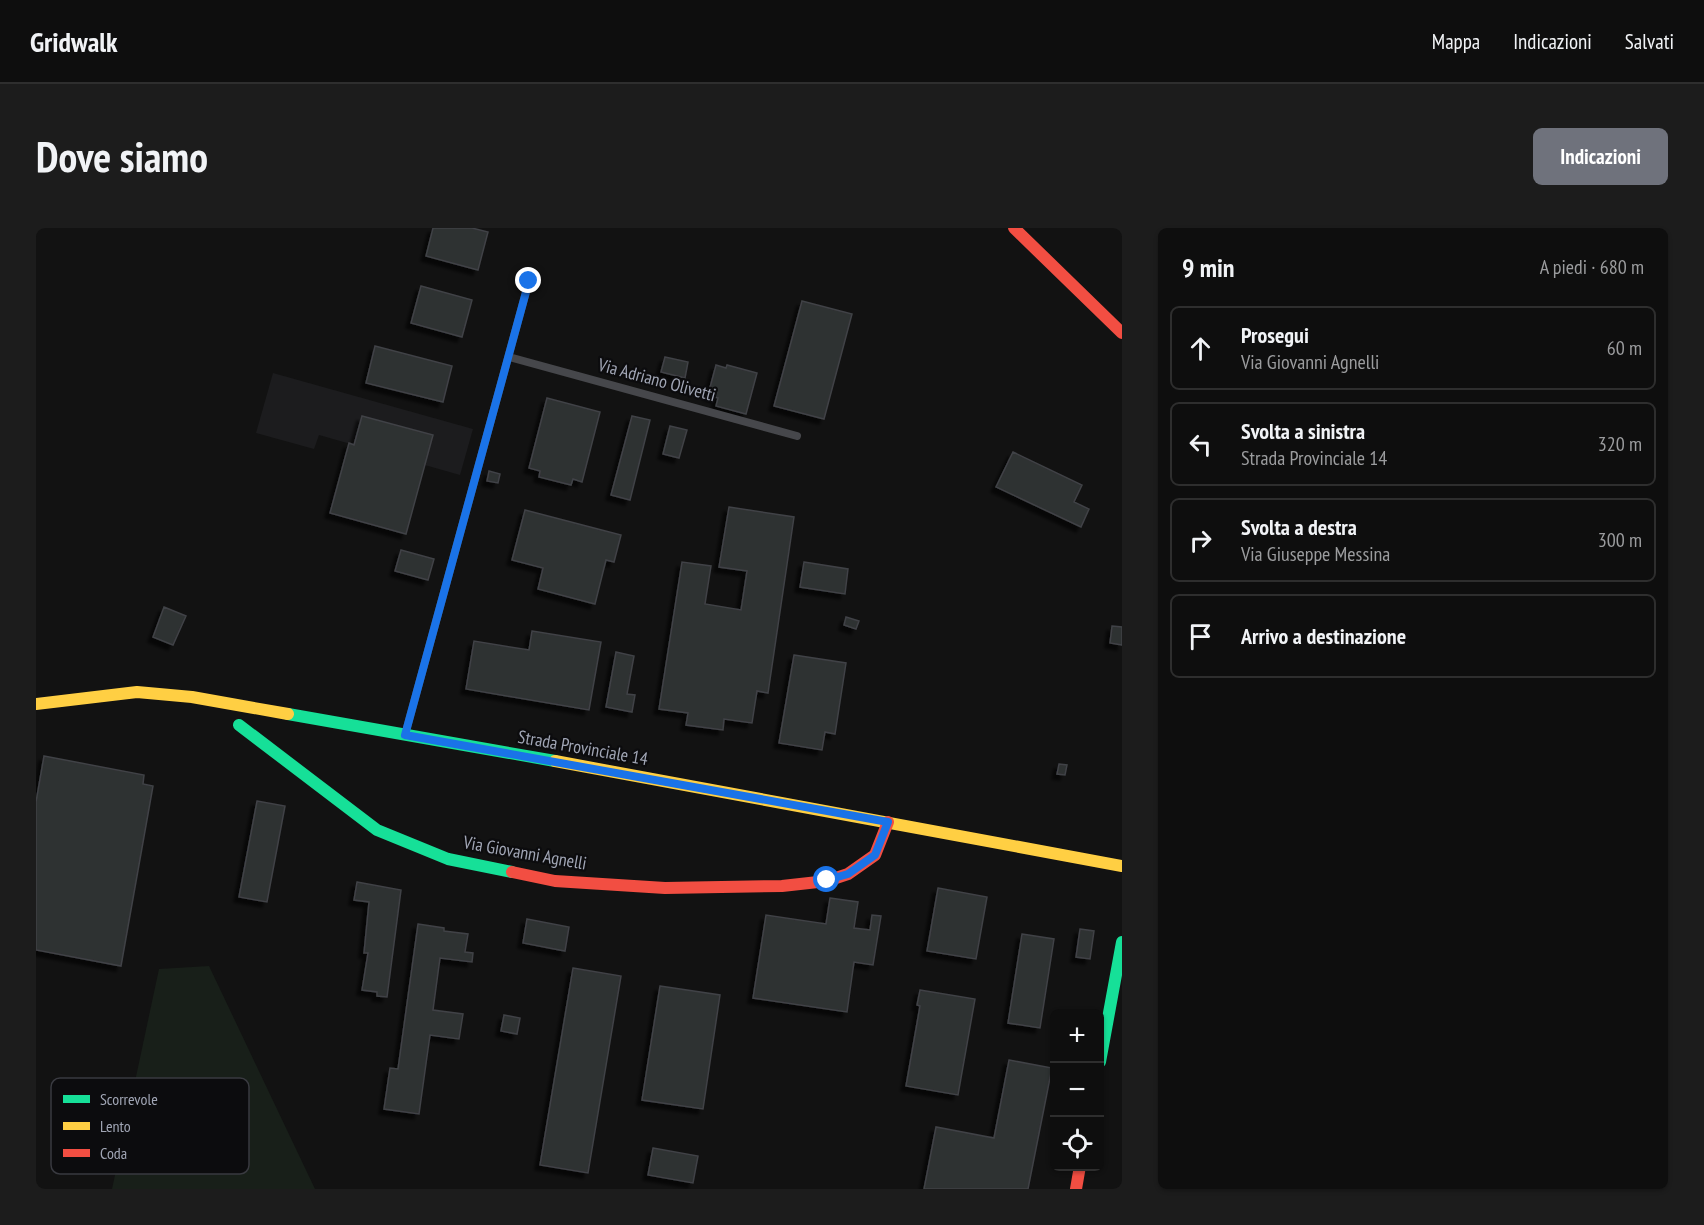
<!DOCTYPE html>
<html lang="it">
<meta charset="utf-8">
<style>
body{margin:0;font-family:"PT Sans Narrow",sans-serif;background:#1c1c1c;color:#f1f3f6}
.controls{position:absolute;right:18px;bottom:18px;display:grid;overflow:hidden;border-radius:9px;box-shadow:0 2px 4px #0004}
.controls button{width:54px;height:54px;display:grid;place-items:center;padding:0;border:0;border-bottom:2px solid #2e2e2e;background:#0e0e0e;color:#f1f3f6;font:30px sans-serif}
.stop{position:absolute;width:18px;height:18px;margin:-14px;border:4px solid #1a73e8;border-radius:50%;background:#fff}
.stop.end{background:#1a73e8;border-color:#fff;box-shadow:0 2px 6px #0008}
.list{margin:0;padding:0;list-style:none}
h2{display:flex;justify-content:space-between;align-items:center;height:78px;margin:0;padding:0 24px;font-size:26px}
h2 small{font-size:20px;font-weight:400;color:#9b9c9e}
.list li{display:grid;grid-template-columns:39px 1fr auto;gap:18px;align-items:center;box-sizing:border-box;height:84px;margin:0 12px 12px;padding:0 12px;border:2px solid #2e2e2e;border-radius:9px}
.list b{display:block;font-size:22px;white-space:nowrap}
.list p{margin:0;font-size:20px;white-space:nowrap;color:#9b9c9e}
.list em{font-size:20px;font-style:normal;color:#9b9c9e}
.icon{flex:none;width:33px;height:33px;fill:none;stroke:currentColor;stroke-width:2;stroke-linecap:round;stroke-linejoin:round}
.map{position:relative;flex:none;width:1086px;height:961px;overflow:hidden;border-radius:9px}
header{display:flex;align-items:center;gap:36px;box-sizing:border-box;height:84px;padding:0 30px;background:#0e0e0e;border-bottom:2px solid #2e2e2e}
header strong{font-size:28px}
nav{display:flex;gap:33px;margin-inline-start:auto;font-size:21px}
.intro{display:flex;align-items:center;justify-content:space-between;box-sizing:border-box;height:144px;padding:0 36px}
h1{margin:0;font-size:42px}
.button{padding:15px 27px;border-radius:9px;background:#6f727c;color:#fff;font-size:21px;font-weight:700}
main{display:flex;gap:36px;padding:0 36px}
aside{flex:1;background:#0e0e0e;border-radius:9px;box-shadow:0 2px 4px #0004}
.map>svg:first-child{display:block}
</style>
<header>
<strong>Gridwalk</strong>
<nav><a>Mappa</a><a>Indicazioni</a><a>Salvati</a></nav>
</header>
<div class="intro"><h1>Dove siamo</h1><a class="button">Indicazioni</a></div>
<main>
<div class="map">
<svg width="1086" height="961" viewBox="0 0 1086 961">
<defs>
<filter id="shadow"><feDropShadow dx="-5" dy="5" stdDeviation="1.5" flood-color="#0009"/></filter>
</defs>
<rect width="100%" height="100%" fill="#121212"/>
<path fill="#1c1c1e" d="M237 145 437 201 424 247 283 207 278 221 220 205Z"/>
<path fill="#181f19" d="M173 738 279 961H76L123 741Z"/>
<path fill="#2f3032" stroke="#404246" stroke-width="1.5" filter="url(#shadow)" d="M397 0H436L452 4 442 42 390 28Z
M385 58 436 72 426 109 375 95Z
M766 73 816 86 788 191 738 178Z
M339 118 416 138 407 174 330 155Z
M629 129 652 134 649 150 625 144Z
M680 137 690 140 691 137 721 145 710 186 680 178 682 170 672 167Z
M511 170 564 184 546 254 537 251 535 257 503 249 504 243 493 240Z
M326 188 397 207 370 306 294 285 313 215 318 217Z
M596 188 614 192 594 272 575 267Z
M634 198 651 202 643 230 627 226Z
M977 224 1046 257 1038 274 1053 281 1045 299 960 259Z
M453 243 464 246 462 255 451 253Z
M693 279 758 289 732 465 721 463 716 495 688 491 687 502 650 497 652 485 623 481 646 334 675 338 669 376 705 382 711 343 683 339Z
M489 282 585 307 578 334 570 332 559 376 502 361 507 340 476 332Z
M365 322 398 331 392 352 359 343Z
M768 334 812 341 809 366 764 359Z
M128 379 150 388 137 417 117 409Z
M810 389 823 393 820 401 808 397Z
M1076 398 1086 399V417L1074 415Z
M496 403 565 414 553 482 430 461 438 413 493 422Z
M580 424 598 428 591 466 599 467 596 484 570 479Z
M758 427 810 435 799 506 789 504 786 522 743 515Z
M8 528 108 547 107 556 117 558 85 738 0 722V574Z
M1023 536 1031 537 1029 547 1021 546Z
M221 573 249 578 231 674 203 669Z
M321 654 365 662 351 769 341 768V764L326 762 332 725H328L333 674 318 672Z
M902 660 951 669 940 731 891 723Z
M794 670 822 674 818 700 834 702 836 687 845 688 837 737 818 734 811 784 717 770 730 687 790 696Z
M491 691 533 699 529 723 487 715Z
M382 696 408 700V703L432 706 429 724 437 725 436 734 404 730 397 782 427 786 423 811 394 807 383 886 348 881 354 840 362 841Z
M1044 701 1058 703 1054 731 1040 729Z
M986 706 1018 711 1004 800 972 795Z
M537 740 585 748 552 945 504 937Z
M624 758 684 767 667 881 606 872Z
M884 762 939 771 922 867 870 858 884 778 881 777Z
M468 787 484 790 481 806 465 803Z
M973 832 1016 840 992 961H888L900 899 958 910Z
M617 920 662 928 657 955 612 947Z"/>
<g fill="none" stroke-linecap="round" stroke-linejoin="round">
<path stroke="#46474b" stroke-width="8" d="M473 129 761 208
M369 507 493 53"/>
<path stroke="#16e098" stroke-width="12" d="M252 486 519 533
M203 497 341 602 412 631 476 644
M1064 834 1086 714"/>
<path stroke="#ffcf43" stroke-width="12" d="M0 476 101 464 156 469 252 486
M519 533 1086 638"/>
<path stroke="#f24e42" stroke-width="12" d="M978 0 1086 105
M476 644 519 653 629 660 746 658 791 653 812 646 839 627 852 594
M1040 961 1044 938"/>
</g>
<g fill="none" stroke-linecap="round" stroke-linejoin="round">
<path stroke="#1a73e8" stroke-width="8" d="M493 53 369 507 852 594 839 627 812 646 791 652"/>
</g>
<g text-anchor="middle" stroke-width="4.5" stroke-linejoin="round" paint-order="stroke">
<g font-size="18" fill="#a1a6b5" stroke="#0c0c0e">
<text transform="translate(621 152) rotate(15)" y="6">Via Adriano Olivetti</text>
<text transform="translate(547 520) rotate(10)" y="6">Strada Provinciale 14</text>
<text transform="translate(489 625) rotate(10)" y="6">Via Giovanni Agnelli</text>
</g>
</g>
<rect x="15" y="850" width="198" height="96" rx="9" fill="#0c0c0e" stroke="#393a40" stroke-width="1.5"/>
<rect x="27" y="867" width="27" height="8" fill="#16e098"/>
<rect x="27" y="894" width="27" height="8" fill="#ffcf43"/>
<rect x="27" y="921" width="27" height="8" fill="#f24e42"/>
<g font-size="16" fill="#a1a6b5">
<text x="64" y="877">Scorrevole</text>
<text x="64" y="904">Lento</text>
<text x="64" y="931">Coda</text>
</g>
</svg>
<div class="controls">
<button>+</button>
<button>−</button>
<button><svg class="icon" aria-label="locate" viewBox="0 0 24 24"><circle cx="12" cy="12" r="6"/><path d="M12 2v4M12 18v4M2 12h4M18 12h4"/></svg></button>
</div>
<div class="stop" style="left:791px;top:652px"></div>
<div class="stop end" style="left:493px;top:53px"></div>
</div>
<aside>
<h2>9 min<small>A piedi · 680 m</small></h2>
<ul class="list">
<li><svg class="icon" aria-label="ahead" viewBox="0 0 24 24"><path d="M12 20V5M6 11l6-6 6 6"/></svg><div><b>Prosegui</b><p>Via Giovanni Agnelli</p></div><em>60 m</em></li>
<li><svg class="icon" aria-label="left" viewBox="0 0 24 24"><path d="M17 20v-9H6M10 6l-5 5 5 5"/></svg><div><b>Svolta a sinistra</b><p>Strada Provinciale 14</p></div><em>320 m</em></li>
<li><svg class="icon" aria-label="right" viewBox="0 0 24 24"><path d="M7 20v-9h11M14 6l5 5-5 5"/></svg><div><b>Svolta a destra</b><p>Via Giuseppe Messina</p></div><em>300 m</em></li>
<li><svg class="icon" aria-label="arrive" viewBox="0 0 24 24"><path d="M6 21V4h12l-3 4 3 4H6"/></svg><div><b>Arrivo a destinazione</b></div></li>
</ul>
</aside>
</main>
